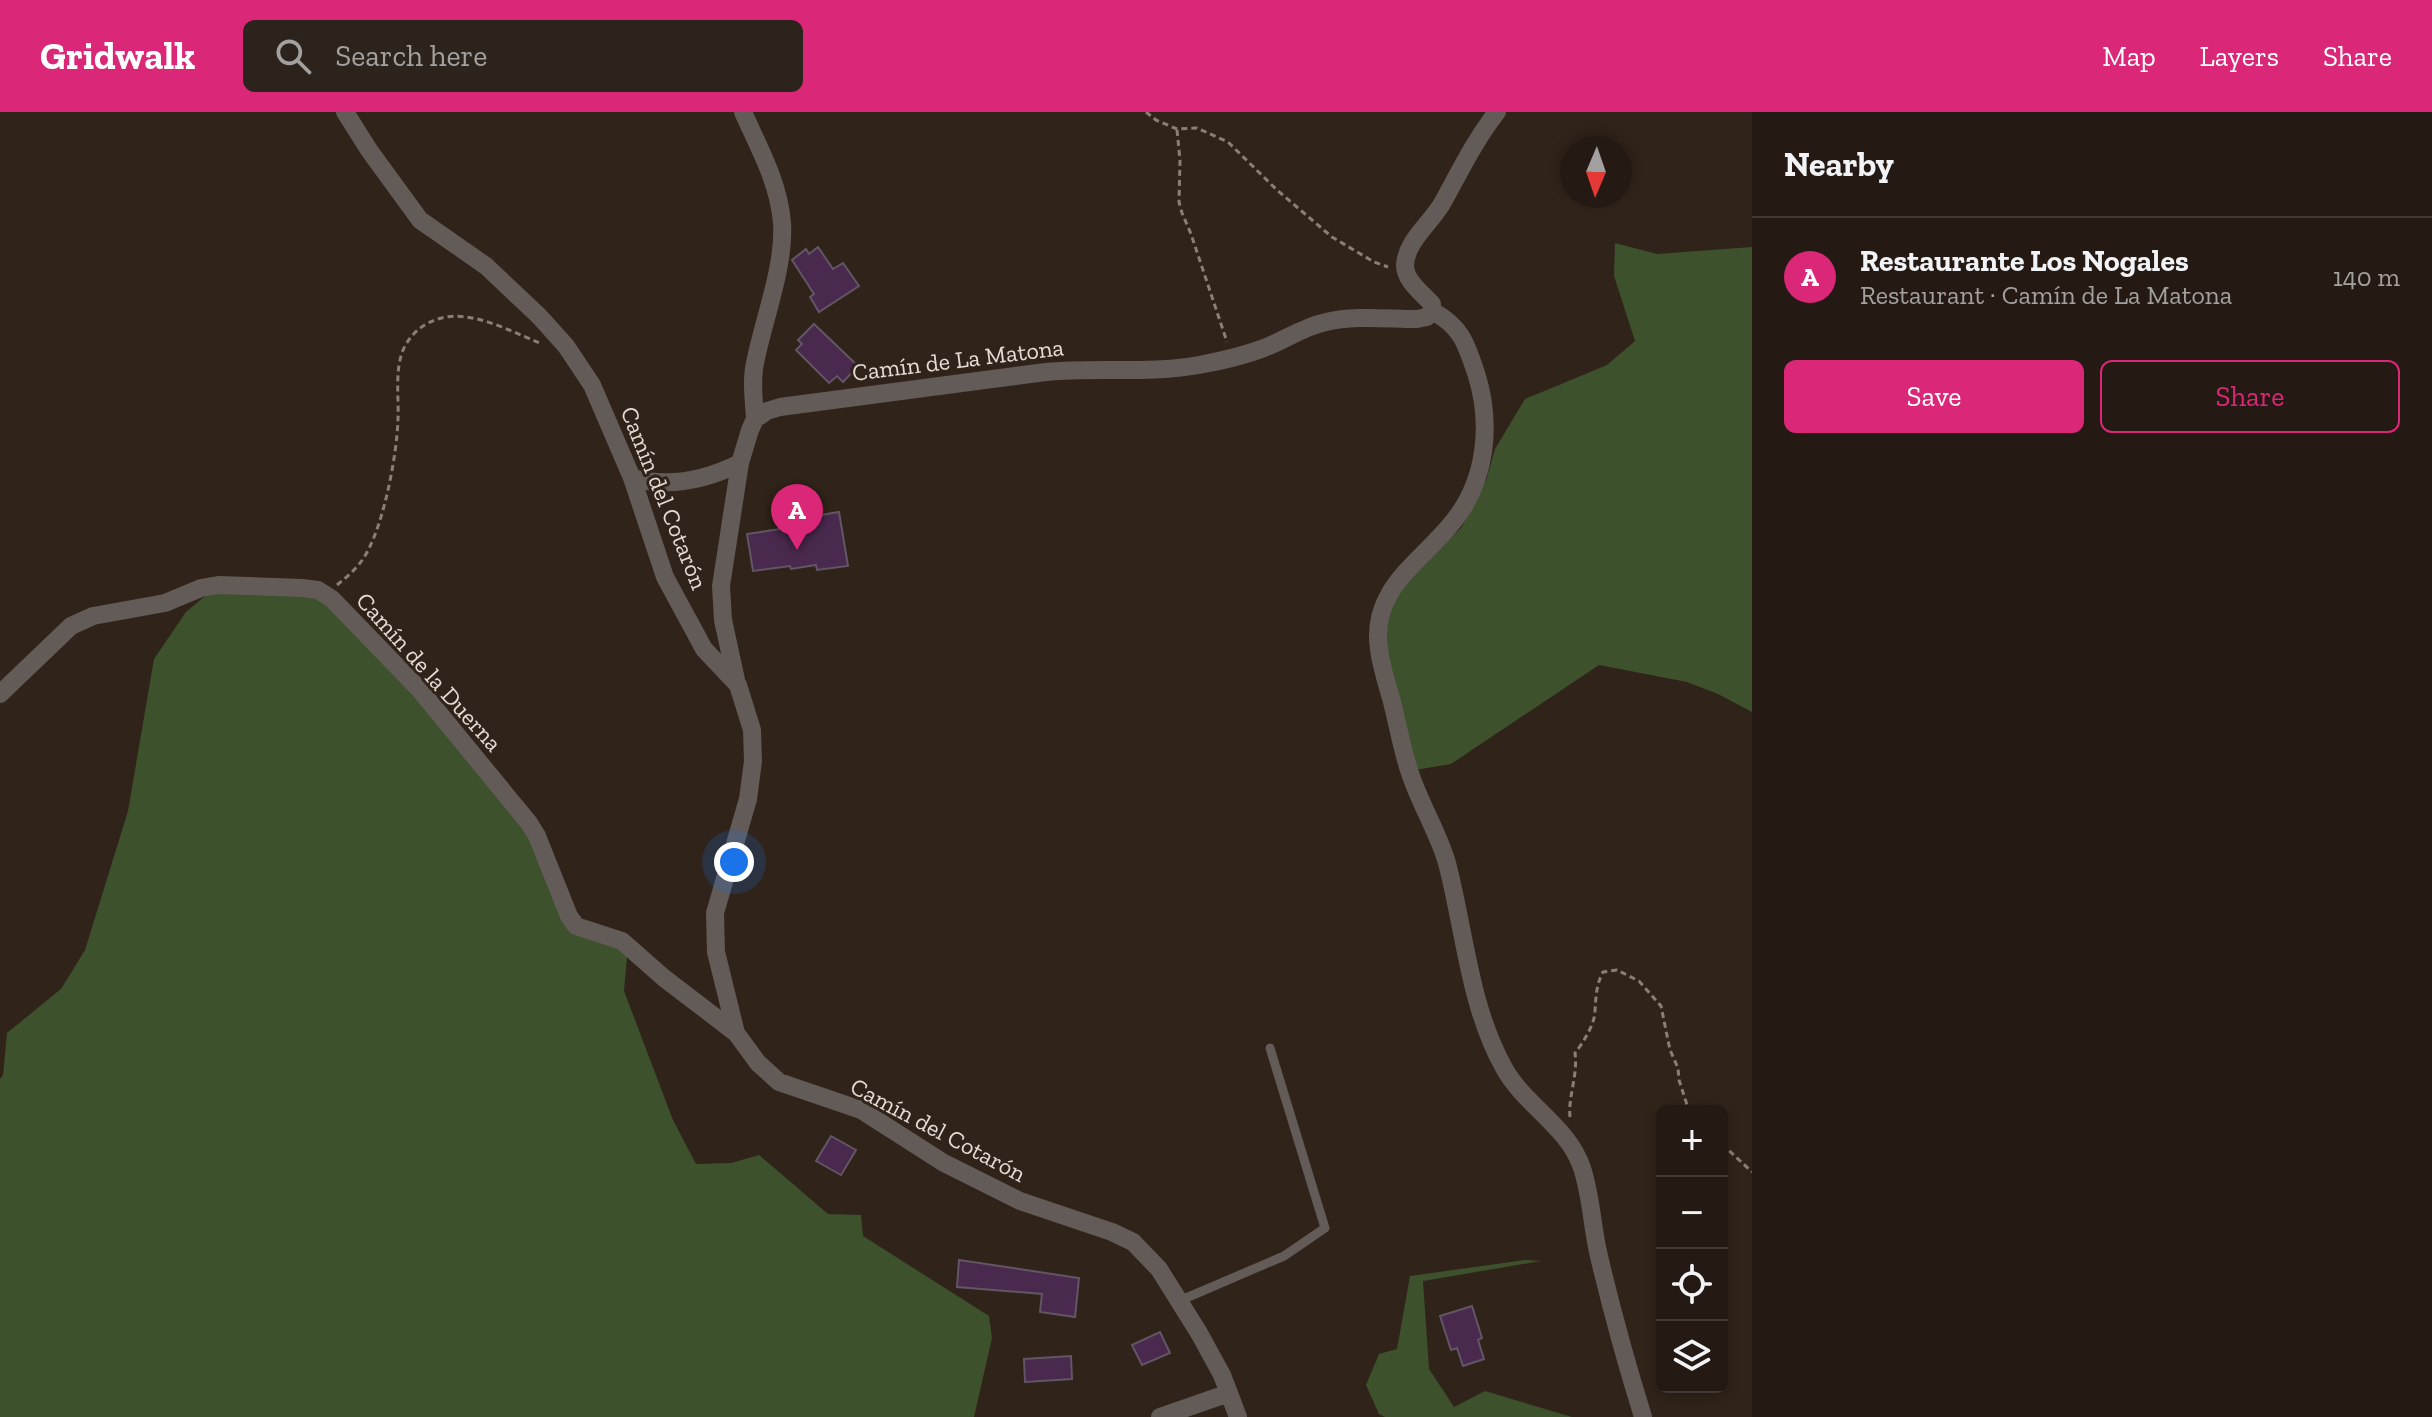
<!DOCTYPE html>
<meta charset="utf-8">
<style>
body{margin:0;font-family:"Zilla Slab",serif;background:#2c231c;color:#f1f3f6}
.controls{position:absolute;right:24px;bottom:24px;display:grid;overflow:hidden;border-radius:12px;box-shadow:0 4px 12px #0003}
.controls button{width:72px;height:72px;display:grid;place-items:center;padding:0;border:0;border-bottom:2px solid #413833;background:#241a13;color:#f1f3f6;font:40px sans-serif}
.compass{position:absolute;left:1560px;top:24px;width:72px;height:72px;border-radius:50%;background:#241a13;box-shadow:0 4px 12px #0003;rotate:182deg}
.you{position:absolute;left:734px;top:750px;width:28px;height:28px;margin:-20px;border:6px solid #fff;border-radius:50%;background:#1a73e8;box-shadow:0 0 0 12px #1a73e833}
.badge{display:grid;place-items:center;width:52px;height:52px;border-radius:50%;background:#db2777;color:#fff;font-size:26px;font-weight:700}
.pin{position:absolute;translate:-50% -66px;filter:drop-shadow(0 2px 4px #0008)}
.pin::after{content:'';position:absolute;top:42px;width:28px;height:24px;background:inherit;clip-path:polygon(0 0,100% 0,50% 100%)}
.list{margin:0;padding:0;list-style:none}
h2{display:flex;justify-content:space-between;align-items:center;height:104px;margin:0;padding:0 32px;font-size:34px}
h2 small{font-size:26px;font-weight:400;color:#a3a1a0}
.list li{display:grid;grid-template-columns:52px 1fr auto;gap:24px;align-items:center;box-sizing:border-box;height:120px;padding:0 32px;border-top:2px solid #413833}
.list b{display:block;font-size:30px;white-space:nowrap}
.list p{margin:0;font-size:26px;white-space:nowrap;color:#a3a1a0}
.list em{font-size:26px;font-style:normal;color:#a3a1a0}
.actions{display:flex;gap:16px;padding:24px 32px}
.actions a{flex:1;padding:18px 0;border:2px solid #db2777;border-radius:12px;text-align:center;font-size:28px;color:#db2777}
.actions .main{background:#db2777;color:#fff}
.icon{flex:none;width:44px;height:44px;fill:none;stroke:currentColor;stroke-width:2;stroke-linecap:round;stroke-linejoin:round}
.map{position:relative;flex:none;width:1752px;height:1305px;overflow:hidden}
header{display:flex;align-items:center;gap:48px;box-sizing:border-box;height:112px;padding:0 40px;background:#db2777;color:#fff}
header strong{font-size:38px}
nav{display:flex;gap:44px;margin-inline-start:auto;font-size:28px}
.search{width:560px;height:72px;background:#2c231c;display:flex;align-items:center;gap:20px;box-sizing:border-box;padding:0 28px;border-radius:12px;color:#a3a1a0;font-size:30px}
main{display:flex}
aside{flex:1;background:#241a13}
.map>svg:first-child{display:block}
</style>
<header>
<strong>Gridwalk</strong>
<div class="search"><svg class="icon" aria-label="search" viewBox="0 0 24 24"><circle cx="10" cy="10" r="6"/><path d="M15 15l6 6"/></svg>Search here</div>
<nav><a>Map</a><a>Layers</a><a>Share</a></nav>
</header>
<main>
<div class="map">
<svg width="1752" height="1305" viewBox="0 0 1752 1305">
<rect width="100%" height="100%" fill="#302319"/>
<path fill="#3d512d" d="M1615 131 1657 142 1752 135V600L1718 582 1687 570 1599 553 1451 652 1415 658 1387 537 1386 503 1407 468 1461 416 1486 369 1495 337 1525 287 1607 253 1635 229 1614 164Z
M218 473 332 487 529 711 576 814 572 822 628 834 624 879 673 1008 696 1052 731 1051 759 1043 828 1102 861 1103 863 1124 989 1204 992 1226 974 1305H0V967L3 963 7 921 61 877 85 838 128 699 154 547 186 500Z
M1525 1148 1541 1149 1423 1169 1429 1257 1454 1295 1485 1279 1572 1305H1385L1379 1302 1366 1273 1379 1242 1397 1237 1410 1164Z"/>
<path fill="#49294e" stroke="#625664" stroke-width="2" d="M818 135 833 157 843 151 859 174 819 200 810 185 814 182 792 148 806 137 809 142Z
M814 212 858 254 843 270 837 264 829 271 796 238 802 232 798 228Z
M839 400 848 454 817 458 816 453 791 457 790 454 753 459 747 422 780 417 779 410Z
M831 1024 856 1038 841 1063 816 1049Z
M959 1148 1079 1166 1075 1205 1040 1200 1042 1182 957 1175Z
M1472 1194 1482 1226 1478 1228 1484 1247 1463 1254 1457 1236 1451 1238 1440 1204Z
M1160 1220 1170 1241 1142 1253 1132 1233Z
M1071 1244 1072 1267 1025 1270 1024 1247Z"/>
<g fill="none" stroke-linecap="round" stroke-linejoin="round">
<path stroke="#8a7f76" stroke-width="3" stroke-dasharray="6 4" stroke-linecap="butt" d="M1146 0 1156 8 1177 17 1197 16 1228 30 1277 78 1332 125 1374 150 1388 155
M1177 18 1180 48 1179 90 1182 101 1191 122 1227 230
M337 473C348 464 359 455 366 442 384 411 397 343 398 307 399 285 394 254 405 234 417 212 441 201 466 205 491 208 517 222 540 231
M1570 1005C1568 984 1578 964 1575 941 1583 931 1595 912 1595 899 1596 884 1596 874 1603 860L1617 858 1639 869 1661 894 1670 938 1678 956 1679 968 1689 999
M1722 1032 1752 1060"/>
<path stroke="#635b57" stroke-width="9" d="M1179 1189 1284 1144 1325 1116 1270 936"/>
<path stroke="#635b57" stroke-width="18" d="M345 0 369 38 420 108 486 154 539 204 566 234 592 273 632 366 665 465 704 537 738 573 752 618 753 649 748 687 715 801 716 840 736 921 758 951 779 970 861 998 944 1051 1020 1089 1112 1120 1133 1130 1159 1157 1199 1221 1222 1263 1238 1305
M743 0C759 36 779 71 782 111 785 154 763 209 755 251 751 269 754 289 755 307
M1432 199C1461 214 1466 231 1476 261 1492 311 1487 369 1452 411 1420 451 1370 477 1379 537 1381 554 1387 572 1392 590 1398 613 1402 638 1410 661 1420 692 1438 720 1447 751 1465 820 1469 893 1504 956 1525 994 1568 1014 1582 1056 1591 1083 1592 1113 1598 1140 1611 1196 1626 1250 1643 1305
M1432 199V192C1422 181 1405 169 1405 153 1406 129 1432 110 1443 90 1460 59 1475 28 1497 0
M632 366C670 376 706 368 740 351
M736 568 723 508 721 474 740 351 750 318 755 307 767 299 780 295 1046 260C1097 255 1149 262 1199 253 1221 249 1243 244 1264 236 1285 228 1303 215 1326 210 1354 203 1388 207 1417 207L1427 205 1432 199
M0 582 71 514 93 504 165 491 201 476 218 473 302 476 318 478 332 487 420 578 529 711 537 724 569 804 576 814 622 829 664 866 736 921
M1160 1305 1229 1281"/>
</g>
<g text-anchor="middle" stroke-width="6" stroke-linejoin="round" paint-order="stroke">
<g font-size="24" fill="#e5dbd5" stroke="#302319">
<text transform="translate(958 248) rotate(-7)" y="8">Camín de La Matona</text>
<text transform="translate(664 386) rotate(68)" y="8">Camín del Cotarón</text>
<text transform="translate(429 560) rotate(48)" y="8">Camín de la Duerna</text>
<text transform="translate(938 1018) rotate(28)" y="8">Camín del Cotarón</text>
</g>
</g>
</svg>
<div class="controls">
<button>+</button>
<button>−</button>
<button><svg class="icon" aria-label="locate" viewBox="0 0 24 24"><circle cx="12" cy="12" r="6"/><path d="M12 2v4M12 18v4M2 12h4M18 12h4"/></svg></button>
<button><svg class="icon" aria-label="layers" viewBox="0 0 24 24"><path d="M12 4l9 5-9 5-9-5zM3 14l9 5 9-5"/></svg></button>
</div>
<svg class="compass" viewBox="-18 -18 36 36"><path d="M0-13l5 13h-10z" fill="#e53935"/><path d="M0 13l5-13h-10z" fill="#a3a1a0"/></svg>
<div class="you"></div>
<div class="pin badge" style="left:797px;top:438px">A</div>
</div>
<aside>
<h2>Nearby<small></small></h2>
<ul class="list">
<li><span class="badge">A</span><div><b>Restaurante Los Nogales</b><p>Restaurant · Camín de La Matona</p></div><em>140 m</em></li>
</ul>
<div class="actions"><a class="main">Save</a><a>Share</a></div>
</aside>
</main>
